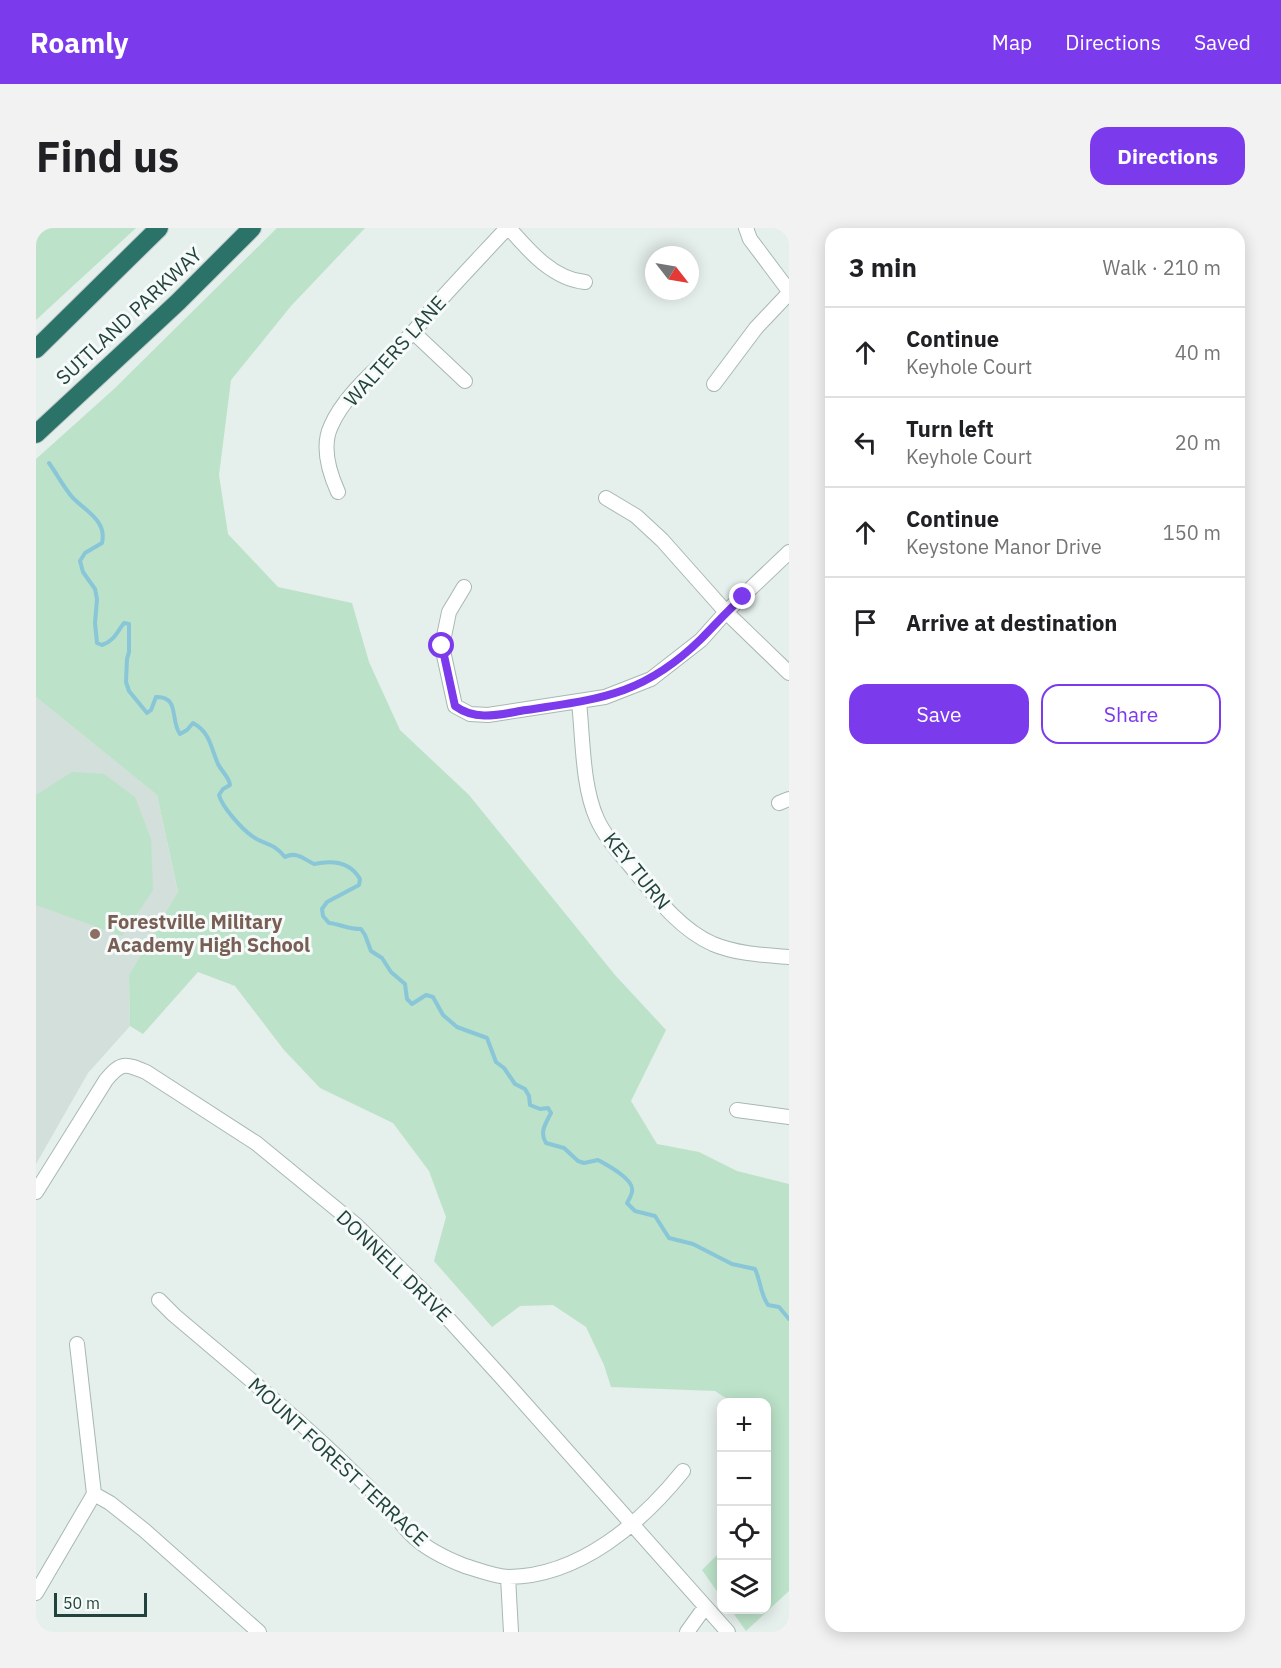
<!DOCTYPE html>
<meta charset="utf-8">
<style>
body{margin:0;font-family:"IBM Plex Sans",sans-serif;background:#f2f2f2;color:#202124}
.controls{position:absolute;right:18px;bottom:18px;display:grid;overflow:hidden;border-radius:12px;box-shadow:0 3px 15px #0003}
.controls button{width:54px;height:54px;display:grid;place-items:center;padding:0;border:0;border-bottom:2px solid #e0e0e0;background:#fff;color:#202124;font:30px sans-serif}
.compass{position:absolute;left:609px;top:18px;width:54px;height:54px;border-radius:50%;background:#fff;box-shadow:0 3px 15px #0003;rotate:121deg}
.scale{position:absolute;left:18px;bottom:15px;width:93px;box-sizing:border-box;padding-left:6px;border:3px solid #22433d;border-top:0;font-size:16px;line-height:21px;white-space:nowrap;color:#22433d;-webkit-text-stroke:4px #f6fbf9;paint-order:stroke}
.stop{position:absolute;width:18px;height:18px;margin:-14px;border:4px solid #7c3aed;border-radius:50%;background:#fff}
.stop.end{background:#7c3aed;border-color:#fff;box-shadow:0 2px 6px #0008}
.list{margin:0;padding:0;list-style:none}
h2{display:flex;justify-content:space-between;align-items:center;height:78px;margin:0;padding:0 24px;font-size:26px}
h2 small{font-size:20px;font-weight:400;color:#757577}
.list li{display:grid;grid-template-columns:39px 1fr auto;gap:18px;align-items:center;box-sizing:border-box;height:90px;padding:0 24px;border-top:2px solid #e0e0e0}
.list b{display:block;font-size:22px;white-space:nowrap}
.list p{margin:0;font-size:20px;white-space:nowrap;color:#757577}
.list em{font-size:20px;font-style:normal;color:#757577}
.actions{display:flex;gap:12px;padding:18px 24px}
.actions a{flex:1;padding:14px 0;border:2px solid #7c3aed;border-radius:18px;text-align:center;font-size:21px;color:#7c3aed}
.actions .main{background:#7c3aed;color:#fff}
.icon{flex:none;width:33px;height:33px;fill:none;stroke:currentColor;stroke-width:2;stroke-linecap:round;stroke-linejoin:round}
.map{position:relative;flex:none;width:753px;height:1404px;overflow:hidden;border-radius:18px}
header{display:flex;align-items:center;gap:36px;box-sizing:border-box;height:84px;padding:0 30px;background:#7c3aed;color:#fff}
header strong{font-size:28px}
nav{display:flex;gap:33px;margin-inline-start:auto;font-size:21px}
.intro{display:flex;align-items:center;justify-content:space-between;box-sizing:border-box;height:144px;padding:0 36px}
h1{margin:0;font-size:42px}
.button{padding:15px 27px;border-radius:18px;background:#7c3aed;color:#fff;font-size:21px;font-weight:700}
main{display:flex;gap:36px;padding:0 36px}
aside{flex:1;background:#fff;border-radius:18px;box-shadow:0 3px 15px #0003}
.map>svg:first-child{display:block}
</style>
<header>
<strong>Roamly</strong>
<nav><a>Map</a><a>Directions</a><a>Saved</a></nav>
</header>
<div class="intro"><h1>Find us</h1><a class="button">Directions</a></div>
<main>
<div class="map">
<svg width="753" height="1404" viewBox="0 0 753 1404">
<rect width="100%" height="100%" fill="#e5efeb"/>
<path fill="#d3dfda" d="M0 469 121 567 142 665 93 747 94 798 52 845 0 936Z"/>
<path fill="#bce2c9" d="M0 0H100L0 92Z
M241 0H329L255 78 195 152 183 247 192 306 242 359 316 375 333 434 364 502 433 567 579 747 630 802 595 873 621 916 663 924 701 943 753 956V1363L710 1403 695 1382H730L732 1227 730 1174H696L679 1163 575 1159 568 1137 550 1099 517 1077 484 1078 456 1099 398 1033 410 989 393 943 357 895 284 860 248 822 199 758 162 744 107 806 94 798 93 747 142 664 121 567 0 469V231L78 161Z
M36 544 68 546 99 569 115 611 117 662 86 708 0 677V567Z
M685 1323V1369L666 1342Z"/>
<g fill="none" stroke-linecap="round" stroke-linejoin="round">
<path stroke="#89c6d8" stroke-width="4" d="M13 235C21 246 28 260 37 270 51 284 71 293 66 315L49 325 44 333 47 344 59 361 61 371 59 395 61 415 66 417C78 413 81 404 88 395L93 396V424L91 431 90 454 93 463 111 485 115 482 120 469C144 468 134 493 144 506L151 502 157 495C174 504 175 520 182 536 186 544 193 549 194 557L187 561 183 567C186 579 206 601 216 608 229 618 236 613 249 629 260 623 268 631 278 636 296 632 314 633 324 651L323 657 291 674 286 681 287 688 293 695C304 696 311 701 325 701L329 707 335 723 346 730 355 744 369 756 371 771 376 776 390 767 397 769 407 787 421 799 451 810 460 834 468 840 479 856 489 861 493 868 494 877 504 881 512 880 515 885C510 895 503 904 510 915L528 920 542 933 548 935 562 932C571 937 596 950 596 961 597 966 593 971 591 975L599 983 619 988 633 1010 657 1016 696 1036 719 1041C725 1054 724 1065 732 1077L743 1079 753 1091"/>
<defs>
<path id="street" d="M473 0C493 23 517 51 549 54
M710 0 714 11 753 63
M377 104 429 153
M678 156 720 100 753 65
M302 264C293 244 285 219 295 198 310 163 351 133 376 105 384 97 390 88 397 80 421 53 446 27 471 0
M570 270 600 288 626 312 690 384 753 445
M428 359 413 384 406 418 419 478 434 486 452 487 569 469 615 451 665 412 690 384 753 324
M543 474C547 510 546 558 561 591 568 607 581 622 592 635 616 664 641 700 677 716 701 726 727 727 753 729
M743 575 753 571
M701 882 753 889
M0 964 70 852C85 834 89 835 110 844L220 915 320 997 387 1063 467 1151 692 1404
M123 1072 138 1087C191 1132 245 1176 296 1224 313 1241 331 1257 348 1275 358 1286 367 1299 378 1309 392 1322 411 1331 429 1338 442 1342 460 1349 473 1349 544 1348 605 1295 647 1243
M41 1116 58 1266
M58 1266 74 1275 108 1302 223 1404
M472 1349 475 1404
M0 1365 58 1266
M651 1404 669 1379"/>
<path id="highway" d="M0 121 123 0
M0 206 142 74 216 0"/>
</defs>
<use href="#street" stroke="#a7b8b3" stroke-width="16"/>
<use href="#highway" stroke="#c1cac9" stroke-width="20"/>
<use href="#street" stroke="#fff" stroke-width="14"/>
<use href="#highway" stroke="#2b7269" stroke-width="18"/>
</g>
<g fill="none" stroke-linecap="round" stroke-linejoin="round">
<path stroke="#7c3aed" stroke-width="8" d="M406 418 419 478C441 494 465 486 490 482 564 471 608 467 665 411 679 397 692 382 707 369"/>
</g>
<circle fill="#8d6e63" stroke="#f6fbf9" stroke-width="2" cx="59" cy="706" r="6"/>
<g text-anchor="middle" stroke-width="6" stroke-linejoin="round" paint-order="stroke">
<g font-size="20" fill="#22433d" stroke="#f6fbf9">
<text transform="translate(93 88) rotate(-43)" y="7">SUITLAND PARKWAY</text>
<text transform="translate(359 123) rotate(-48)" y="7">WALTERS LANE</text>
<text transform="translate(601 643) rotate(51)" y="7">KEY TURN</text>
<text transform="translate(358 1038) rotate(44)" y="7">DONNELL DRIVE</text>
<text transform="translate(302 1234) rotate(43)" y="7">MOUNT FOREST TERRACE</text>
</g>
<g font-size="20" font-weight="bold" fill="#785e54" stroke="#f6fbf9" text-anchor="start">
<text x="71" y="701">Forestville Military<tspan x="71" dy="23">Academy High School</tspan></text>
</g>
</g>
</svg>
<div class="controls">
<button>+</button>
<button>−</button>
<button><svg class="icon" aria-label="locate" viewBox="0 0 24 24"><circle cx="12" cy="12" r="6"/><path d="M12 2v4M12 18v4M2 12h4M18 12h4"/></svg></button>
<button><svg class="icon" aria-label="layers" viewBox="0 0 24 24"><path d="M12 4l9 5-9 5-9-5zM3 14l9 5 9-5"/></svg></button>
</div>
<svg class="compass" viewBox="-18 -18 36 36"><path d="M0-13l5 13h-10z" fill="#e53935"/><path d="M0 13l5-13h-10z" fill="#757577"/></svg>
<div class="scale">50 m</div>
<div class="stop" style="left:406px;top:418px"></div>
<div class="stop end" style="left:707px;top:369px"></div>
</div>
<aside>
<h2>3 min<small>Walk · 210 m</small></h2>
<ul class="list">
<li><svg class="icon" aria-label="ahead" viewBox="0 0 24 24"><path d="M12 20V5M6 11l6-6 6 6"/></svg><div><b>Continue</b><p>Keyhole Court</p></div><em>40 m</em></li>
<li><svg class="icon" aria-label="left" viewBox="0 0 24 24"><path d="M17 20v-9H6M10 6l-5 5 5 5"/></svg><div><b>Turn left</b><p>Keyhole Court</p></div><em>20 m</em></li>
<li><svg class="icon" aria-label="ahead" viewBox="0 0 24 24"><path d="M12 20V5M6 11l6-6 6 6"/></svg><div><b>Continue</b><p>Keystone Manor Drive</p></div><em>150 m</em></li>
<li><svg class="icon" aria-label="arrive" viewBox="0 0 24 24"><path d="M6 21V4h12l-3 4 3 4H6"/></svg><div><b>Arrive at destination</b></div></li>
</ul>
<div class="actions"><a class="main">Save</a><a>Share</a></div>
</aside>
</main>
